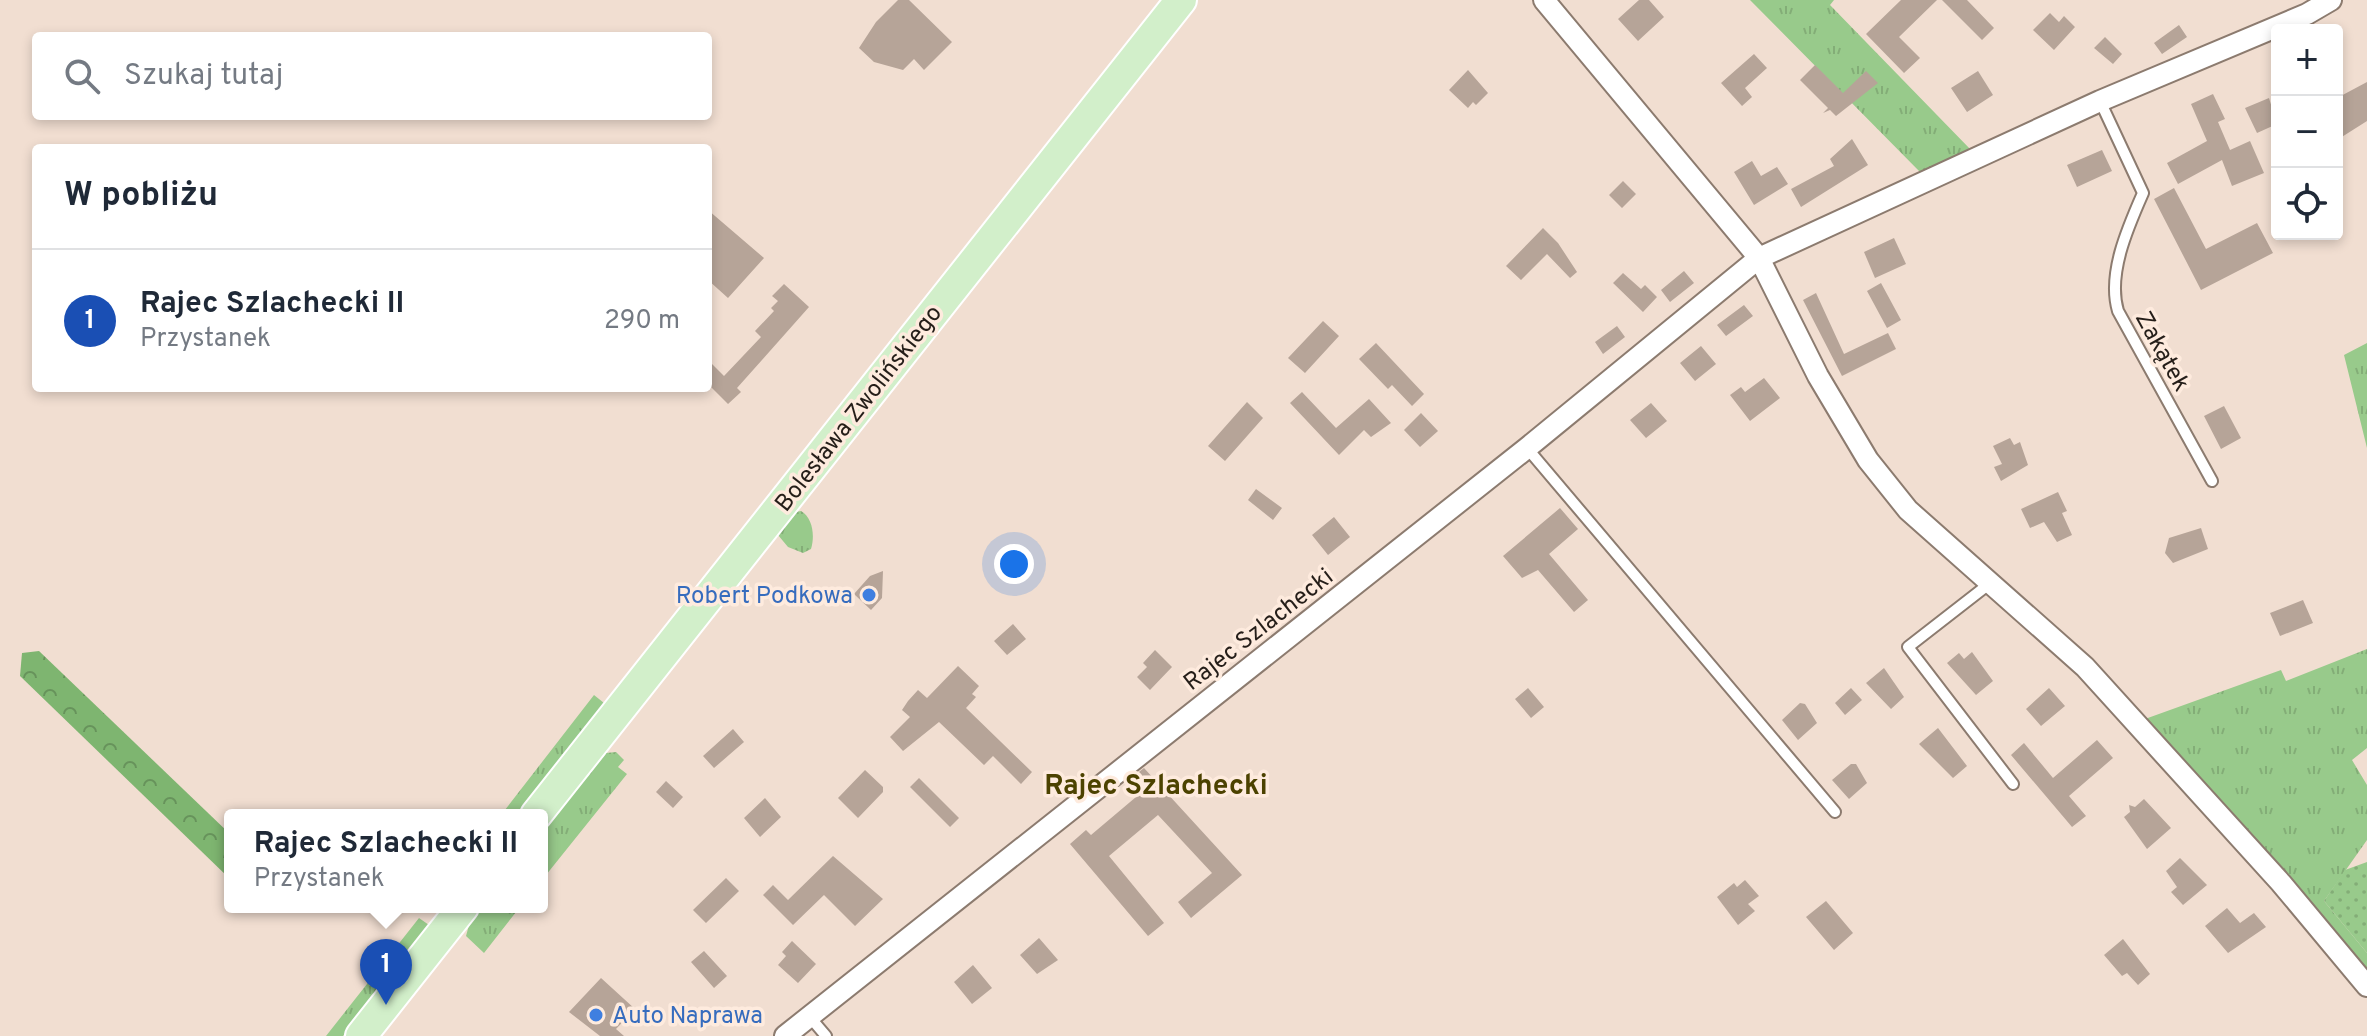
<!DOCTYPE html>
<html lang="pl">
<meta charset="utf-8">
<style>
body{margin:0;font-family:Overpass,sans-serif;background:#f2f2f3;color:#1f2937}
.controls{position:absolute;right:24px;top:24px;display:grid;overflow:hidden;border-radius:8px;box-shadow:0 4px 12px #0003}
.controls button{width:72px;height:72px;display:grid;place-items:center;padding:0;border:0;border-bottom:2px solid #e0e1e3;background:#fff;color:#1f2937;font:40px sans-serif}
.you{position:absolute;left:1014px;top:564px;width:28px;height:28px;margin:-20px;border:6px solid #fff;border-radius:50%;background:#1a73e8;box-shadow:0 0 0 12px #1a73e833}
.badge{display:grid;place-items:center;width:52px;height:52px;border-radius:50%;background:#85771a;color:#fff;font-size:26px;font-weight:700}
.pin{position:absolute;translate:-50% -66px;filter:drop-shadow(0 2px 4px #0008)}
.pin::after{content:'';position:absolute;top:42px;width:28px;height:24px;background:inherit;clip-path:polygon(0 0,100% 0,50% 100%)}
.popup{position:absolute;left:224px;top:809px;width:324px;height:104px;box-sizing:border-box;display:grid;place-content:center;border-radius:8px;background:#fff;filter:drop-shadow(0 2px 6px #0005);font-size:26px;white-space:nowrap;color:#747a83}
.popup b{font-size:30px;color:#1f2937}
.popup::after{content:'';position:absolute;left:50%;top:100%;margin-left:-16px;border:16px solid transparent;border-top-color:#fff}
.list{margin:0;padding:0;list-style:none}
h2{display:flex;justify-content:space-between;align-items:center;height:104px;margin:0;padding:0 32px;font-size:34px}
h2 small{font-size:26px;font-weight:400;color:#747a83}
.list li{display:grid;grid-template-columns:52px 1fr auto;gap:24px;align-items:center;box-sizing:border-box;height:144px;padding:0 32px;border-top:2px solid #e0e1e3}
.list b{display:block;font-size:30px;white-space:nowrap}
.list p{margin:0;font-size:26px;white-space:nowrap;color:#747a83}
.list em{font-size:26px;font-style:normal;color:#747a83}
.icon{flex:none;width:44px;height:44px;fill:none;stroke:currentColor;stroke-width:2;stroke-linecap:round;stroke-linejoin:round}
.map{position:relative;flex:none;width:2367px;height:1036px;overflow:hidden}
.search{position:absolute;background:#fff;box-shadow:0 4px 12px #0003;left:32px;top:32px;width:680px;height:88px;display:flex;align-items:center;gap:20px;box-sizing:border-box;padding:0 28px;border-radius:8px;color:#747a83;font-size:30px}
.panel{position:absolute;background:#fff;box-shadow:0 4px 12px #0003;left:32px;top:144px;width:680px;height:248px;border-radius:8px}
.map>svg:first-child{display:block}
</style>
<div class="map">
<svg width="2367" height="1036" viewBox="0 0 2367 1036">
<defs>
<pattern id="grass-tufts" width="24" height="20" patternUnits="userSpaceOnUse" patternTransform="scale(2)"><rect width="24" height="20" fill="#98ca8b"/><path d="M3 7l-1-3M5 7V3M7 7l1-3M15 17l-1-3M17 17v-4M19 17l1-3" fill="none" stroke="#83ad77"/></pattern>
<pattern id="forest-crowns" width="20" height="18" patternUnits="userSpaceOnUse" patternTransform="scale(2)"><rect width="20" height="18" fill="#7eb570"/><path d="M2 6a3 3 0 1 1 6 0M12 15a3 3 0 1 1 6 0" fill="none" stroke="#67935b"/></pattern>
<pattern id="garden-dots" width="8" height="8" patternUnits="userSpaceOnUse" patternTransform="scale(2)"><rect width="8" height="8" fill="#98ca8b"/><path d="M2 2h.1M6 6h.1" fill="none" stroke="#83ad77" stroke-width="1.8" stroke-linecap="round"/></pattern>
</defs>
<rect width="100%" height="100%" fill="#f1ded1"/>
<path fill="url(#grass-tufts)" d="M1750 0H1834L1830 5 1971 150 1920 172Z
M2367 343V448L2344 355Z
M801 511C813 518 815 536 811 549L803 553 788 547 778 535 795 512Z
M2367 649V748L2352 760 2367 785V840L2324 901 2367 953V971L2145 719 2281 670 2286 681Z
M594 695 604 703 517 815H501Z
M616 752 624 760 618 767 627 774 542 880V833L606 753Z
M483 907H520L484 953 466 936 469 925Z
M419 918 429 925 343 1036H326Z"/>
<path fill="url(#forest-crowns)" d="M39 651 230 834V879L20 676 22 653Z"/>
<path fill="url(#garden-dots)" d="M2367 862V953L2324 901 2345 870Z"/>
<path fill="#b6a498" d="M898 0H909L952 42 924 70 914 59 903 70 874 62 859 48 876 22Z
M1639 0H1649L1664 17 1638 41 1618 19Z
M1901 0H1937L1899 37 1920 58 1904 73 1866 34Z
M1942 0H1967L1994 28 1982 40Z
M2050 13 2059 22 2064 16 2075 27 2054 50 2033 30Z
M2179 25 2187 37 2162 54 2154 43Z
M2105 37 2122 54 2113 64 2094 48Z
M1754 54 1767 68 1745 88 1752 97 1742 106 1721 83Z
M1815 65 1843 93 1866 71 1878 83 1836 116 1830 110 1823 113 1828 108 1800 80Z
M1468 70 1488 93 1476 105 1473 102 1468 108 1449 90Z
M1978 71 1993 95 1967 112 1951 88Z
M2367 82V121L2337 140V98Z
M2213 94 2225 119 2218 122 2230 150 2250 141 2264 173 2232 186 2222 160 2178 184 2167 163 2207 141 2191 104Z
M2269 98 2277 124 2257 133 2245 108Z
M1852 139 1868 165 1801 207 1791 189 1834 166 1830 159Z
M2102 150 2112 171 2077 187 2067 165Z
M1752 161 1761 176 1777 167 1788 184 1754 205 1734 172Z
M1623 181 1636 194 1622 208 1609 195Z
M2174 188 2206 249 2257 223 2273 253 2201 290 2154 199Z
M708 210 764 258 728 298 708 280Z
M1543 228 1558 243 1577 272 1570 278 1547 254 1521 280 1506 266Z
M1894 238 1906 264 1875 278 1864 252Z
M1684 271 1694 283 1670 302 1661 290Z
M1623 273 1641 289 1645 285 1657 297 1643 312 1613 283Z
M1881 283 1901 320 1887 328 1867 291Z
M784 284 809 307 737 388 741 392 728 404 708 384V360L724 376 761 337 755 331 774 311 771 308 778 301 772 296Z
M1816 293 1844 354 1888 333 1896 349 1842 376 1803 300Z
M1744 305 1753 316 1726 336 1717 325Z
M1323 321 1339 336 1305 373 1288 358Z
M1617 326 1625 337 1603 354 1595 342Z
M1376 343 1424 394 1412 406 1392 385 1388 389 1359 359Z
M1701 346 1716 364 1695 381 1680 363Z
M1764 378 1780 398 1750 421 1730 395 1741 387 1745 392Z
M1302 392 1336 428 1369 399 1391 423 1371 437 1364 430 1339 455 1290 403Z
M1247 402 1263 418 1225 461 1208 446Z
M1651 403 1667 421 1646 438 1630 420Z
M2224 406 2241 438 2221 449 2204 416Z
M1421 413 1438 431 1420 447 1404 430Z
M2010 438 2014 445 2020 442 2028 465 2001 481 1994 467 2002 464 1993 446Z
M1256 489 1282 508 1273 520 1248 500Z
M2058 492 2067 511 2062 513 2072 535 2057 542 2044 522 2030 528 2021 509Z
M1560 508 1578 529 1549 554 1588 600 1574 612 1538 570 1522 578 1503 556Z
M1334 517 1350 537 1328 555 1312 535Z
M2201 528 2208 549 2173 563 2165 553 2169 538Z
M883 571 882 598 871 610 854 594 870 576Z
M2303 600 2313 623 2280 636 2270 613Z
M1013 624 1026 639 1007 655 994 641Z
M1155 650 1172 667 1150 690 1137 677 1147 667 1143 663Z
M1972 652 1993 681 1976 695 1947 663 1959 653 1964 659Z
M958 666 979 686 972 694 976 697 966 708 1032 772 1021 784 993 756 984 765 939 722 903 751 890 737 910 717 902 710 908 701 918 690 927 698Z
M1884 668 1904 697 1891 709 1866 683Z
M1528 688 1544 707 1531 718 1515 699Z
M1851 688 1862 700 1845 715 1835 703Z
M2049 688 2065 706 2041 726 2026 709Z
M1800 703 1805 704 1817 723 1798 740 1782 720Z
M1938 728 1967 766 1953 778 1919 744Z
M733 729 744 742 714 768 703 756Z
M2097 740 2113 758 2069 796 2086 816 2072 827 2011 755 2024 743 2053 778Z
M1851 764H1856L1867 783 1849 799 1832 780Z
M1144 768 1242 875 1191 918 1178 902 1212 873 1158 815 1109 856 1164 923 1148 936 1070 844 1086 830 1091 835 1136 797 1125 783Z
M865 770 883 787V792L858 818 838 798Z
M919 778 959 818 950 827 910 787Z
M666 781 683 797 673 808 656 792Z
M765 798 781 817 760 837 744 818Z
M2144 799 2171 828 2147 849 2124 817 2130 812 2129 805 2135 807Z
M833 856 883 899 855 926 824 895 793 925 763 895 773 885 788 900Z
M2180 858 2207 885 2183 905 2171 892 2177 887 2166 871Z
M726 878 739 891 706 923 693 910Z
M1745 880 1759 896 1748 904 1755 911 1738 925 1717 897 1734 883 1737 887Z
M1826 901 1853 933 1834 950 1806 917Z
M2227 908 2240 923 2254 913 2266 927 2228 953 2205 926Z
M1039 938 1058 960 1037 974 1020 955Z
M2123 939 2150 974 2138 985 2127 973 2122 976 2104 955Z
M792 941 816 964 798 983 778 965 786 956 782 952Z
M704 951 727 976 714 988 691 962Z
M973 965 992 988 972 1004 954 982Z
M601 978 635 1009 616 1029 624 1036H600L569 1012Z"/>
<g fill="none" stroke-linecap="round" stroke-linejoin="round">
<defs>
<path id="service" d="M2100 101 2143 193C2128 227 2107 274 2118 311L2212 481
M1527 448 1835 812
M1989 584 1908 647 2013 784
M809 1016 826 1036"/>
<path id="minor" d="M1544 0 1759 258 1818 376 1868 460 1908 510 2085 667 2281 883 2367 986
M785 1036 1527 448 1759 258 2100 101 2307 14 2331 0"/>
<path id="primary" d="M536 815 1181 0
M361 1036 463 907"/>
</defs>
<use href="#service" stroke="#8c7b6f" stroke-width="14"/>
<use href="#minor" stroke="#8c7b6f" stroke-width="24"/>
<use href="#primary" stroke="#fff" stroke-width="34"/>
<use href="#service" stroke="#fff" stroke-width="10"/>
<use href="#minor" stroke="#fff" stroke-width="20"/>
<use href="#primary" stroke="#d2efca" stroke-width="30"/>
</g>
<g fill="#3f7fe0" stroke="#feebde" stroke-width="3">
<circle cx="869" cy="595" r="8"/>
<circle cx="596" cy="1015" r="8"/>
</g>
<g text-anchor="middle" stroke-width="7" stroke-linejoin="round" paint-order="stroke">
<g font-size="24" fill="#251e19" stroke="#feebde">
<text transform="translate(2163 351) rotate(61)" y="8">Zakątek</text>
<text transform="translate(858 408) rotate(-52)" y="8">Bolesława Zwolińskiego</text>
<text transform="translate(1258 629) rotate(-38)" y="8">Rajec Szlachecki</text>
</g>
<g font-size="24" fill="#366cbe" stroke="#feebde" text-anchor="end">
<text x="853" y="603">Robert Podkowa</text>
<text x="612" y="1023" text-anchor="start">Auto Naprawa</text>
</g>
<g font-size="28" font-weight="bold" fill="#4c4200" stroke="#feebde">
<text x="1156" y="794">Rajec Szlachecki</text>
</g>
</g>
</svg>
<div class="controls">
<button>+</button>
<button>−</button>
<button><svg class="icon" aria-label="locate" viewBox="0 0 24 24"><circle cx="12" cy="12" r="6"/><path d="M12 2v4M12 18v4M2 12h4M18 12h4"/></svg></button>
</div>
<div class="you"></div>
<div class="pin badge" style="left:386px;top:1005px;background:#1a4fb4">1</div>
<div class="popup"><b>Rajec Szlachecki II</b>Przystanek</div>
<div class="search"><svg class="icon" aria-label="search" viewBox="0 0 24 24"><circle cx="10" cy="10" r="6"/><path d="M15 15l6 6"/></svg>Szukaj tutaj</div>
<section class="panel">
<h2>W pobliżu<small></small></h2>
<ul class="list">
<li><span class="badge" style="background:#1a4fb4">1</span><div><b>Rajec Szlachecki II</b><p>Przystanek</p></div><em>290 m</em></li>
</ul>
</section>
</div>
